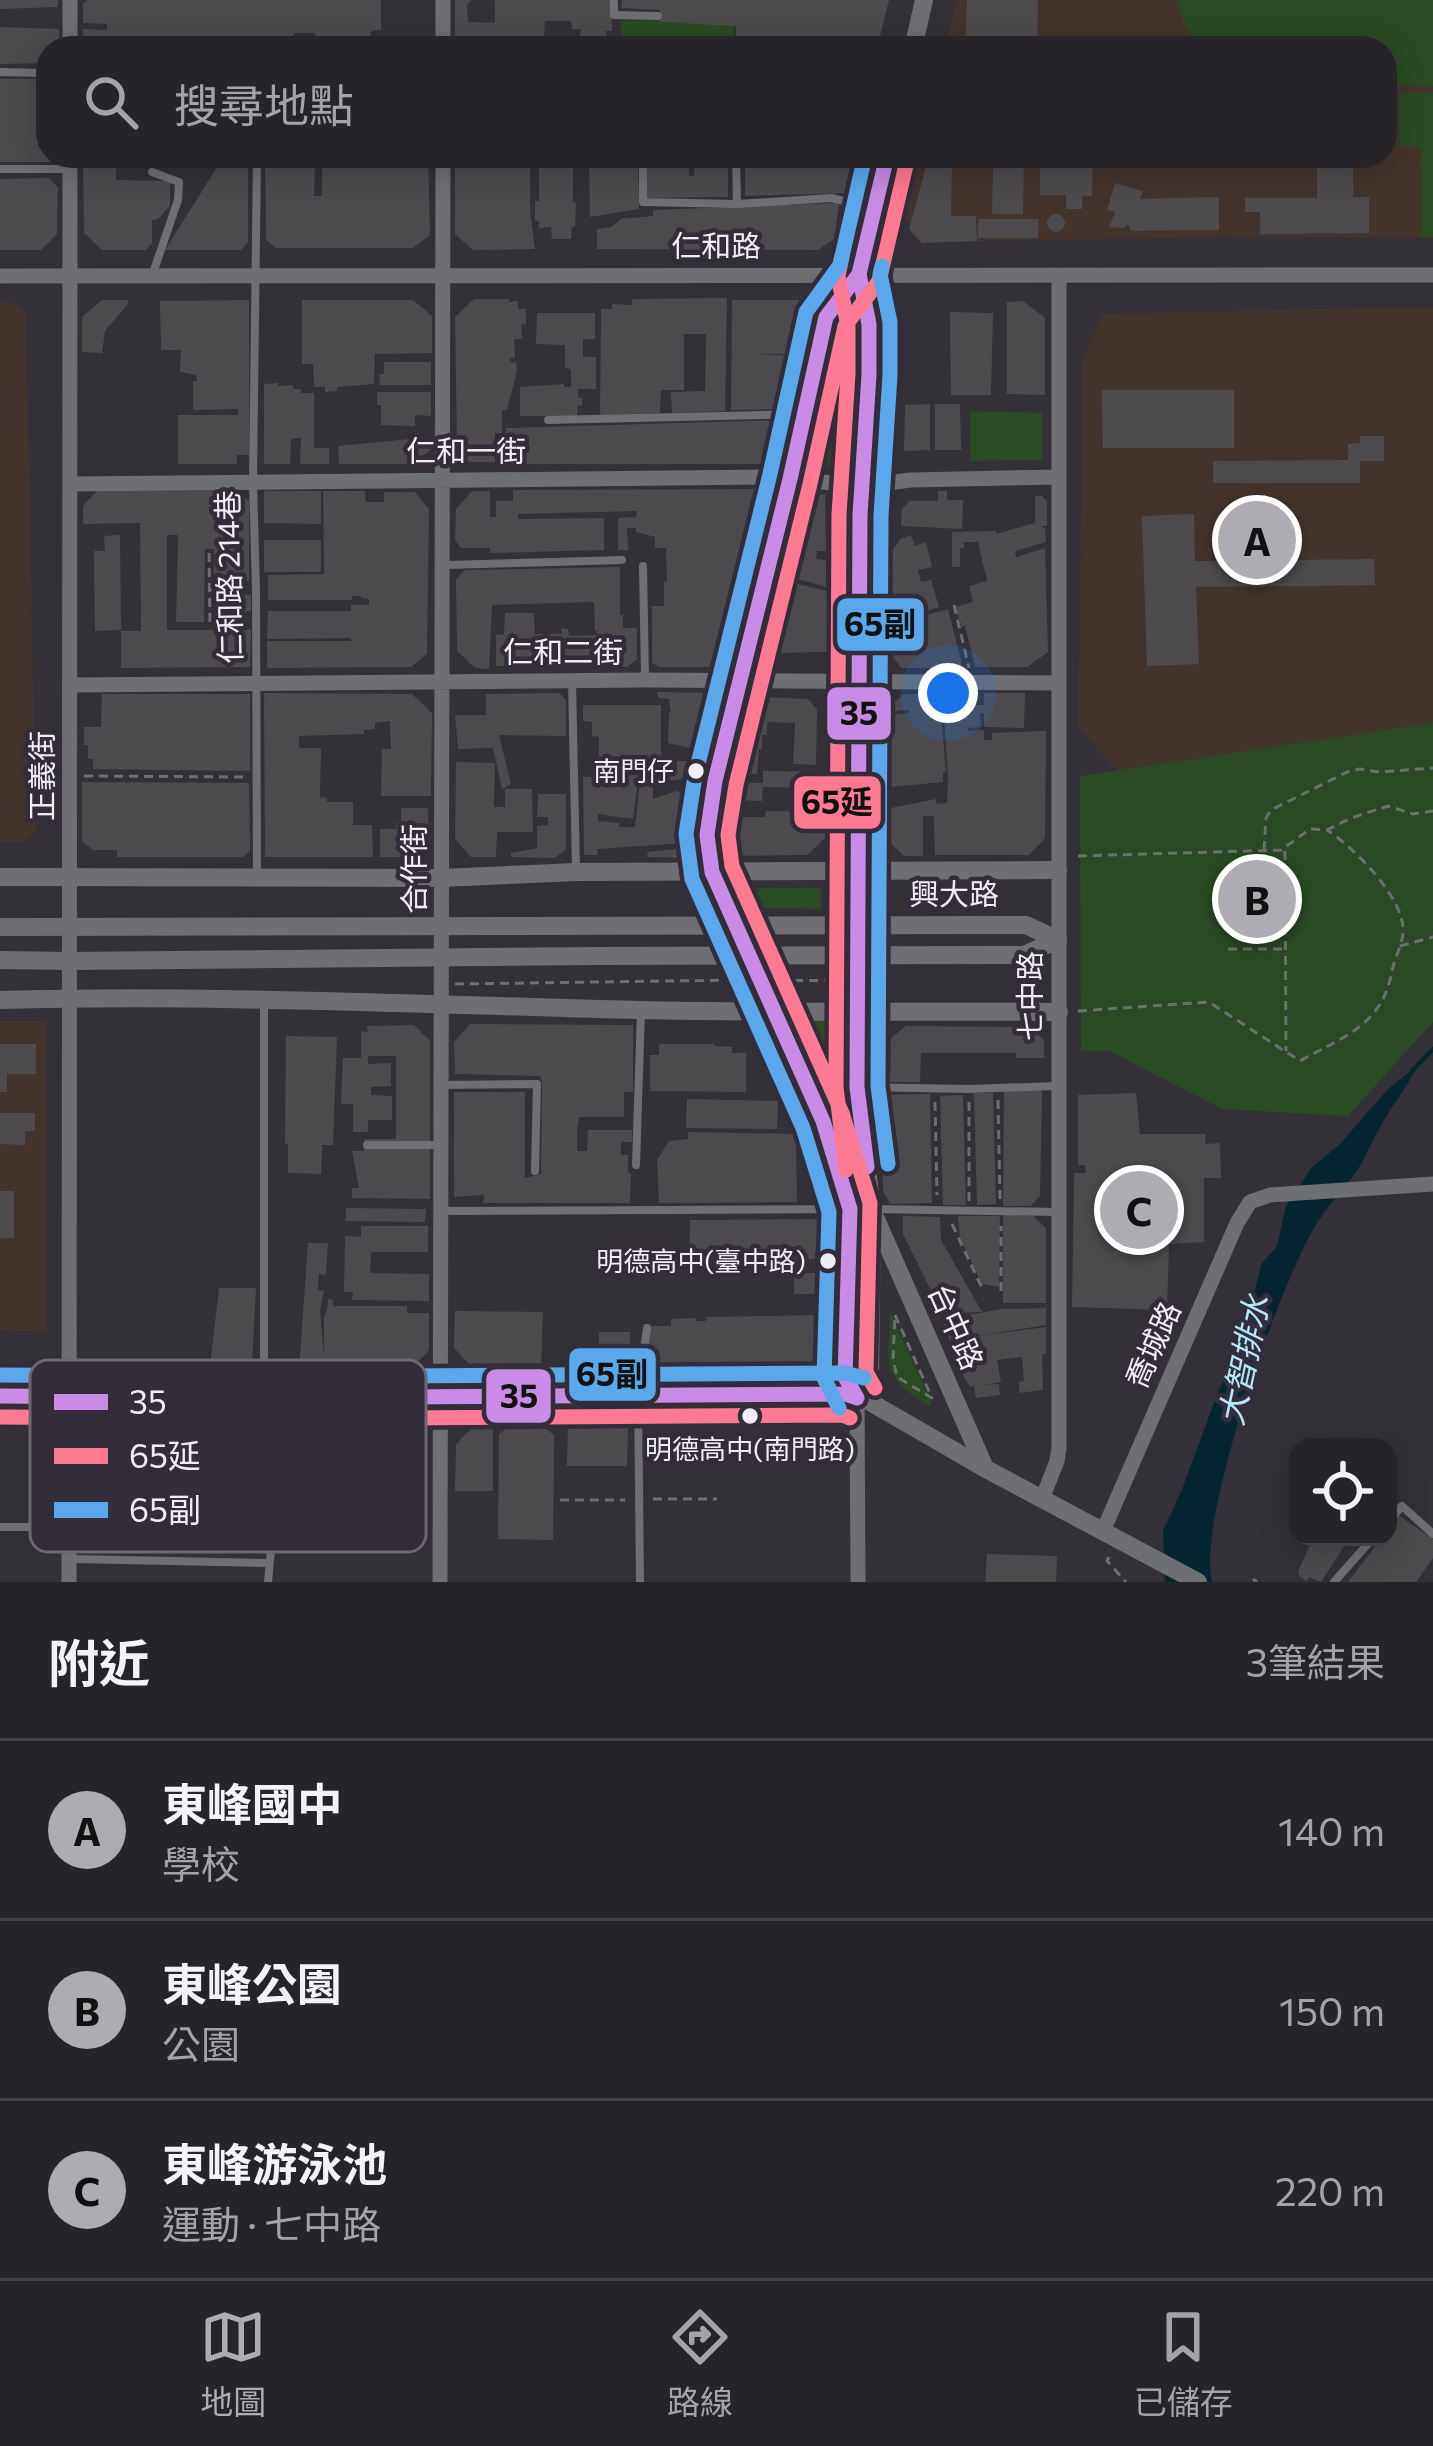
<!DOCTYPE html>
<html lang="zh-TW">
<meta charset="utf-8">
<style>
body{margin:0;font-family:Commissioner,"Noto Sans TC",sans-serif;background:#323035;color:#f1f3f6}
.controls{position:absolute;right:36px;bottom:36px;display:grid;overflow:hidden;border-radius:24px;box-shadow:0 6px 30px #0003}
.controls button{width:108px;height:108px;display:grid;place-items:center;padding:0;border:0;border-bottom:3px solid #424146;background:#262429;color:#f1f3f6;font:60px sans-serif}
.you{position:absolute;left:948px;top:693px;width:42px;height:42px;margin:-30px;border:9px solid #fff;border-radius:50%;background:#1a73e8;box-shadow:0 0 0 18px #1a73e833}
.badge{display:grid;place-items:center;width:78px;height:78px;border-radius:50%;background:#aeabb2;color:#111;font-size:39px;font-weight:700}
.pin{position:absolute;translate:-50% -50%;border:6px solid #fff;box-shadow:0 3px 12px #0006}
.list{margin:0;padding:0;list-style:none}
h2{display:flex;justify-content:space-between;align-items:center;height:156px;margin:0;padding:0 48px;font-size:51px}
h2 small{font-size:39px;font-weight:400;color:#a4a4a8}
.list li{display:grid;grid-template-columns:78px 1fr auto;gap:36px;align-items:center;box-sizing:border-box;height:180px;padding:0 48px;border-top:3px solid #424146}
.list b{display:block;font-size:45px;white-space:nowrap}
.list p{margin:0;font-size:39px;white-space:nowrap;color:#a4a4a8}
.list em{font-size:39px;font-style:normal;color:#a4a4a8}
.icon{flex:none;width:66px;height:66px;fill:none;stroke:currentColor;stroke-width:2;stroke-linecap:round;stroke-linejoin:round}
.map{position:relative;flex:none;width:1433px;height:1582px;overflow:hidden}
.search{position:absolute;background:#262429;box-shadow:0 6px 30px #0003;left:36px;right:36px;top:36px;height:132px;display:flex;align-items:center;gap:30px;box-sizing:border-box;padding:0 42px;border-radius:36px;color:#a4a4a8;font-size:45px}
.sheet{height:696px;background:#262429}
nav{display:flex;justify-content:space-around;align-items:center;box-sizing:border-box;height:168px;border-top:3px solid #424146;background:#262429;font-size:33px;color:#a4a4a8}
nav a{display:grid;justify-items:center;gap:6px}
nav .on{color:#aeabb2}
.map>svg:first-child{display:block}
</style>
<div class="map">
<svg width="1433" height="1582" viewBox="0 0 1433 1582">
<rect width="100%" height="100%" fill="#333037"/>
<path fill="#43332d" d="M956 0H1433V238L1239 237 918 242 906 217 920 156H1385V48H945Z
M0 302 15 303 26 314 36 832 24 842H0Z
M1360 308H1433V723L1117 771 1078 727 1083 357 1103 314Z
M0 1021H46V1332L0 1330Z"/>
<path fill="#2a4a24" d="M1178 0H1433V86L1385 85V48H1198L1183 22Z
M660 20 734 26 733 48H621V21Z
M1399 93H1433V237H1421V147L1400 146Z
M851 321 848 424 833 466 821 465 817 441 841 322Z
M970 411 1042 413V460L970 461Z
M1433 723V1022L1348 1116 1222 1109 1109 1051H1081L1080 776Z
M752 888H821V909L763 908Z
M805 1020H845L846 1115Z
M890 1311 932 1404 929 1406C878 1374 889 1366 890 1311Z"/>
<path fill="#052631" d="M1415 1068C1408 1087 1397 1098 1387 1115 1377 1131 1370 1148 1361 1164 1348 1185 1330 1203 1317 1223 1281 1280 1196 1520 1212 1582H1165L1163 1531 1181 1492 1218 1392 1242 1339 1262 1263 1277 1246 1286 1206 1312 1167 1339 1145 1388 1089Z"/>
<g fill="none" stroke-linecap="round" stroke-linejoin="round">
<path stroke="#052631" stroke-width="4.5" d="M1412 1071 1433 1049"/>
</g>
<path fill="#4e4b4f" d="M0 0H58V7L0 9Z
M87 0H381V30L371 31 370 48H315V33H294V37L290 40 295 48H83V29L107 30V24L83 23V4Z
M455 0H471L467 5 468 22 495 23V0H611L612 31H606V48H572V36H580L581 29H572L571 21H545L544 37 569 36V48H455Z
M622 0H889L877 48H736V26L660 22V10L621 8Z
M967 0H1038L1037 48H963V36H966Z
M0 27 59 29V48H48V63L0 64Z
M0 79H48V156H56L49 162H0Z
M83 156H116V180L170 181V206L158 219 152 220V243L146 250H102L84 233Z
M224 156H248V242L241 250H165Z
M265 156H315L314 196H322V156H428L430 235 413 248H276L266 240Z
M455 156H530V211L535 249 473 250 455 234Z
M539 156H573V202H576L575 227 572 226 571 239H552L551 227 539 228V221H535V201H539Z
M589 156H638L639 209 590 217Z
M646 156H689V176H694L695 156H728V197L647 198Z
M745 156H838L852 159 844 193 745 196Z
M929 156H1024L1023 214H992L993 168 952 167 951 216H976L977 241 922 243 909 229Z
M1040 156H1093L1092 196H1082V209H1066V195H1040Z
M1317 156H1353V197H1369V233L1260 234V212H1245V198H1317Z
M48 178 58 187 57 234 41 250H0V179Z
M1115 183 1143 191 1140 199 1219 197V230L1131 231 1128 224 1124 228 1109 227 1115 212 1107 210Z
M831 203 839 204 834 239 818 250 597 249V229L611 227 621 219 653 216V210Z
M1047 223a9 9 0 1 1 18 0a9 9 0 1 1-18 0Z
M978 219H1039L1038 238H978Z
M727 298 725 411 672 413 671 392 705 391 706 334H684V390H661L660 413 600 415 601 309H612V304L632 305V299Z
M474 299H509V302L518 301V309H526V324H521L522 339H514L515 358H510L511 363 516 362 517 371 507 410H502V433H495V462H469L457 448 455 317Z
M102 300H128V304L105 331 102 353 82 352V317Z
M249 300V455H237V464H178V415H238V409L193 410V381H197L196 375 180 372 181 350H161L160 301Z
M302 300H413L432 316V353L375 354 374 384 337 387V391L325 392V387H314L313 364H302Z
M732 300H799L801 354H753L799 356 797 367H792L788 409 731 410Z
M1023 301 1045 318V395L1007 394V302Z
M950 312 993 313 991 395H951Z
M537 313H595V339H583V357H596V389H578V398H582V406L578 405 577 416H520V387L564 384V387H571V369L565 368V345L536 344Z
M384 362H431V385H379L380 374H384Z
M278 383V386L293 385V389H301V393H314V448H329V464H300L301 438 291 439 290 464H264V384Z
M1102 390H1234V448H1103Z
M377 392H431V416L415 415V426L381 425V405H377Z
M930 404V450L904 451 905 405Z
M935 404H960L961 450H935Z
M785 420 774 464H504L506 428Z
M1360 436H1384V461H1360V483H1213V461L1348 460V444L1360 443Z
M430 437 431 449 413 464H339L338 446Z
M759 489 764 499 758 518 751 517 742 552 749 554 722 663 714 667H659L652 663V606H664V582H667L666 548H655V537L636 532V528H627L628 550H618V518L636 517 637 511 518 514V519L604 518V550L490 553V548H461L455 540 456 509 472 491H490V517H496V501H513V490Z
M240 490 249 502V581H214V549H205L204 622H176L178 535H167V630H215V595H251V611H246V630L251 629 250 667 121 668V631H141L140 523 83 524V506L97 491Z
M264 491H321V524L264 523Z
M323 491H365L366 502H384V492H415L429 509 427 654 411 667 267 668V641H351V638L267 639 268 611H351V605H369V599L361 598V596H352V600H268V575L324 574Z
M938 491H947V500H963L962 529 901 526 902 509 909 501H938Z
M808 492 825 495 826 551H817L816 559 826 560V587L787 576Z
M1035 496H1042L1047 501V526H1041L1045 528 1046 542 1015 551 1016 557 1045 548 1048 652 1027 667H975L965 626 962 627 955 607 973 602 969 586 987 581 978 542H964V548H960V567H952V532L996 531V534L1035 523Z
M1194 514 1195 561 1374 559 1375 585 1196 587 1199 664 1147 666 1142 516Z
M120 535 121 630 95 631 94 551H105L104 536Z
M911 535 915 546 926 542 932 567 918 570 921 582 931 580 939 607 926 611 927 615 948 609 963 668H901L894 658 890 643 889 555 900 539Z
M264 540H321V572H264Z
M620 567V615H623V628H637V659L627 667 496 666V635L504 634 505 613H534L535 634H562L561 628 568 629 569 636 598 635 597 631H595L594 602 492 605 489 669 475 668 457 651 456 579 465 570Z
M785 581 827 591V652L767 653Z
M657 692 716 693 704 751 668 743 669 713 671 712 669 699 658 698Z
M264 693 412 694 432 713 431 796H381L382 749H391L390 721 375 723V729L364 730V734L299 736V748H321L320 797 327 798V802H353V825H372L373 857H265Z
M559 693 566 700V736L499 735 511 784 502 789 493 748 458 749 455 715H486V694Z
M984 693H1025L1024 728 984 727V713H980L981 727 968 728V731L984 730V740H992V733L1046 731 1045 838 1029 855H935L934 816H923V856H904L890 843 891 808 936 799V804L947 803 948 777 944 718 945 714 972 713 971 705H984Z
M102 694H250V771L93 769V759H88V745H84V727H101Z
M904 694H934L937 714H941L946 772 943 773V782L890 787V715L909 713V710L890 711V706Z
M761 697 808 699 817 710 816 765 793 764 795 723 767 722V735H762V749H759L757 774 739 773 750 720H760Z
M583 705H661V759H648V767L599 766V737L592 736V722L583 721Z
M677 761H697L696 768H687V779L653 782V799L676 791 692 798 684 843 597 849 598 855H584L583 777 639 775 633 819 598 814V821L619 823V827H635L641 772 677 769Z
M456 762 495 763 494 807H505V789H532L533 832H497L496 857H471L455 839Z
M763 771 822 772V788L763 787 762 801 732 800V783H763Z
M82 782 249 783 250 851 243 857H117V850H93L82 841Z
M538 794H566V849L555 858 511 857V853L537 848V826L548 825V817H537Z
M401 808H428L429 839 410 857H380V829H396L397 822 401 823Z
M766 811 826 812 825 838 807 855 730 856V817H765Z
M685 848V858L648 857 647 852Z
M470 1024 633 1025V1092H624V1117H579L577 1132V1151H587L588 1130H632V1142H621V1155H628V1173H631L630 1203H483L484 1195 454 1197V1092H525V1178L541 1174 542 1082 540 1076 455 1074 454 1042Z
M414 1025 430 1041V1199L352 1198V1188H359L352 1151H364V1139H396V1056H368V1064L391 1063V1086L371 1087V1095L392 1096V1120H368V1132H353V1104H341L343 1058H361V1031L368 1032 367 1026Z
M906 1026 1031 1027 1044 1041V1058H1016V1053H921L920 1082H890L891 1038Z
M286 1036 337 1037 333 1145H322L321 1174 288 1173V1144H285Z
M0 1044H36V1074H7V1092H0Z
M659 1044H714V1046L732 1047V1053H746V1092L650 1091V1055H659Z
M1004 1090H1042L1040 1196 1031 1206H1003Z
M974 1093H993L996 1204 977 1205Z
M1136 1093 1140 1134H1206L1205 1144 1220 1143 1221 1178H1204V1242L1169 1244 1167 1310 1072 1307 1074 1173H1086L1085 1165H1078V1095Z
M930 1094 932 1203 890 1204 883 1191 881 1095Z
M963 1095 966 1205H943L940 1096Z
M687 1099 778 1101 777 1129 686 1128Z
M0 1113H35V1131H25V1145L0 1144Z
M688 1132 796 1134 797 1202 659 1203 657 1160 669 1141 688 1139Z
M0 1191H14V1238H0Z
M346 1208 426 1209 425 1222 345 1221Z
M1003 1215H1032L1046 1228V1303H1003Z
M903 1216 940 1217 941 1240 982 1312 942 1313 903 1234Z
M958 1216H1000L999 1287 982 1284 960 1238Z
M819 1219V1251H815V1259L689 1260 690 1220Z
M361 1226H428V1252H371L370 1273 429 1274V1301L352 1300 353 1292H344L345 1236 361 1237Z
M308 1243H328L326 1275 319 1274 318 1290 324 1291 320 1310 324 1357V1317L327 1311 328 1299 333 1300V1306H407V1313H429V1350L412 1368 299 1370Z
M794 1273H818L817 1294H794Z
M219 1288H256L252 1364 210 1366Z
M1046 1308V1325L977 1336 1046 1327V1354H1042L1043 1390 1019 1393V1382L1024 1381 1022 1357 997 1360 1001 1382 983 1385 999 1384 1000 1395 976 1398 974 1386 970 1387 959 1368H962L954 1351H959L955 1340 950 1341 942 1320 1001 1309Z
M455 1311 543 1312 541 1369 473 1368 454 1348Z
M827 1315 826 1355 809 1369 649 1367V1357H646L649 1326H671V1319L697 1318 696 1321H706V1317Z
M599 1332H630L631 1366H599Z
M479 1424H493V1491H455L456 1445 465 1434Z
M568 1424H628L627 1466H567Z
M506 1429H546L554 1435 553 1540 498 1539 499 1434Z
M1398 1515 1433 1539V1558L1416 1582H1348L1382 1537H1388V1529Z
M1314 1537H1350L1321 1582 1309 1577 1307 1581 1300 1577 1298 1571Z
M987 1554 1057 1556 1056 1582H985Z"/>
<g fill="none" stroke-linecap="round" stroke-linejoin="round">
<path stroke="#6f6f72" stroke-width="3" stroke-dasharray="9 6" stroke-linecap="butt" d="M209 553 210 626
M211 589H243
M954 605 969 668
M84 776 243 777
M1264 850 1266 818 1271 810 1347 772 1360 769 1379 772 1433 768
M1285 851 1286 1051
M1078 856 1281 850 1310 829 1327 830 1351 818 1388 806 1413 814 1433 811
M1400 946 1433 937
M1228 949H1286
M779 980 842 981
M455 984 740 980
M1078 1011 1209 1002 1300 1061C1327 1045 1356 1036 1376 1010 1386 997 1390 982 1393 967 1396 956 1403 942 1403 931 1404 897 1353 847 1327 830
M998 1100 1000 1199
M935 1102 937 1195
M969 1102V1201
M952 1224 983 1290
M1001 1291V1226
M895 1315 932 1398 897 1377 893 1359Z
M653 1499H717
M560 1500H625
M1109 1557 1107 1561 1126 1582
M1253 1579 1257 1582"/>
<path stroke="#6e6f72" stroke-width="8" d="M614 0V15L658 16
M0 72 48 73
M257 156 253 481 256 590 257 874
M643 156V202L737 204 831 198 874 208
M736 156 737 204
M0 169H69
M152 276 178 200 179 182 152 172
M548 420 803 414
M444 565 622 560
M643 566 645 678
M572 681 576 870
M264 1004V1379L277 1426 275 1506 268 1582
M441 1085 537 1084 535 1171
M857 1087 969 1089 1057 1086
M367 1145H440
M636 1165 641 1011
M873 1209 1056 1212
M442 1211 847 1209
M1388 1522 1402 1506 1433 1534
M0 1527H68
M72 1559 268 1563
M640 1582 638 1394 647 1328
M1334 1582 1374 1537"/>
<path stroke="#6e6f72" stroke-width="15" d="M70 0V48
M443 48V0
M0 276 1433 275
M70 484 774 477 862 486 911 480 1059 477
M70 685 645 680 1057 683
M0 1396 254 1398 845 1394 857 1398 858 1582
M1042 1499 1057 1461 1059 1448V275
M1103 1531 1237 1223 1250 1202 1270 1195 1433 1184
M69 1582 70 156
M440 1582 443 156"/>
<path stroke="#6e6f72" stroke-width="18" d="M913 48 924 0
M859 274 826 317 790 479 715 781 707 835 712 872 776 1011 823 1121 850 1209 845 1377 857 1398 870 1402 986 1469 1198 1582
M0 877 441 878 576 872 1058 870
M0 927 1026 925 1058 940
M0 960 70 961 597 956 1024 955 1058 940
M0 1000C213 994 426 1005 639 1010 779 1013 919 1011 1059 1012
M876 1219 985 1468
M857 1398 870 1381 872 1209 857 1087 860 515 869 375V324L859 274 887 156"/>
<defs>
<path id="bus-1" d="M862 261 859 274 869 324V375L860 515 857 1087 867 1167
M0 1396 254 1398 845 1394 857 1398
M857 1398 845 1377 850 1209 823 1121 712 872 707 835 715 781 790 479 826 317 859 274 887 156"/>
<path id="bus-2" d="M842 256 838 276 848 326V374L839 515 836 1087 846 1170
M875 1388 866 1372 870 1203 842 1113 732 866 728 835 736 785 810 484 845 326 879 281 907 161
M0 1417 254 1419 842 1415 850 1418"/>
<path id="bus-3" d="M882 266 880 274 890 322V375L881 516 878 1086 888 1164
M0 1375 254 1377 845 1373 864 1378
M839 1408 824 1378 829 1212 803 1128 692 879 686 834 695 776 770 474 806 312 840 265 865 156"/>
</defs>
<use href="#bus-1" stroke="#332d3a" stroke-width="24"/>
<use href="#bus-2" stroke="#332d3a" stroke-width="24"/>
<use href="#bus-3" stroke="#332d3a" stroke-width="24"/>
<use href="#bus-1" stroke="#ca8be6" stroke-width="15"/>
<use href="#bus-2" stroke="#fe7a93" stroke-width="15"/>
<use href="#bus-3" stroke="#5aa8eb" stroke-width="15"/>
</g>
<g fill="#f1edf5" stroke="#332d3a" stroke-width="4.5">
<circle cx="696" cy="771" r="10"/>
<circle cx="828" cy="1261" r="10"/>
<circle cx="750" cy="1416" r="10"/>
</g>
<g text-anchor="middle" stroke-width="9" stroke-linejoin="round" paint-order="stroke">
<g font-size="27" fill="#f1edf5" stroke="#332d3a" text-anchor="end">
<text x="674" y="781">南門仔</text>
<text x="806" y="1271">明德高中(臺中路)</text>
<text x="750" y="1459" text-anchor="middle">明德高中(南門路)</text>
</g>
<g font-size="30" fill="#f1edf5" stroke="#332d3a">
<text x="716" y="257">仁和路</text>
<text x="466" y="462">仁和一街</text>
<text transform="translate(230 577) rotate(-91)" y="10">仁和路 214巷</text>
<text x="563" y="663">仁和二街</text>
<text transform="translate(43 776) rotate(-90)" y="10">正義街</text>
<text transform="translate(415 869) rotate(-90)" y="10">合作街</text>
<text x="954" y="905">興大路</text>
<text transform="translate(1031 996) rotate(-90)" y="10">七中路</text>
<text transform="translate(955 1327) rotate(66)" y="10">台中路</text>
<text transform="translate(1154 1345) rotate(-66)" y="10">喬城路</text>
</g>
<g font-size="33" font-style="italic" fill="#b3e8fa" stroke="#332d3a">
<text transform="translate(1244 1360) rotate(-78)" y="12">大智排水</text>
</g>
</g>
<rect x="30" y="1360" width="396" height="192" rx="18" fill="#332d3a" stroke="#6c6772" stroke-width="3"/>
<rect x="54" y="1394" width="54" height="16" fill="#ca8be6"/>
<rect x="54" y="1448" width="54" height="16" fill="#fe7a93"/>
<rect x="54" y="1502" width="54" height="16" fill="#5aa8eb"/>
<g font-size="33" fill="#f1edf5">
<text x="129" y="1414">35</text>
<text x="129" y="1468">65延</text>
<text x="129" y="1522">65副</text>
</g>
<g stroke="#332d3a" stroke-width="4.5">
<rect x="835" y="596" width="91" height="57" rx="12" fill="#5aa8eb"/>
<rect x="825" y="685" width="68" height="57" rx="12" fill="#ca8be6"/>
<rect x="792" y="774" width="91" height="57" rx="12" fill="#fe7a93"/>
<rect x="567" y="1346" width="91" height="57" rx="12" fill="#5aa8eb"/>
<rect x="484" y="1367" width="69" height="58" rx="12" fill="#ca8be6"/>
</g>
<g font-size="33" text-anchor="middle" font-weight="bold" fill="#111">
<text x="880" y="636">65副</text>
<text x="859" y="725">35</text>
<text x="837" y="814">65延</text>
<text x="612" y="1386">65副</text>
<text x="519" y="1408">35</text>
</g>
</svg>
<div class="controls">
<button><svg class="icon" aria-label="locate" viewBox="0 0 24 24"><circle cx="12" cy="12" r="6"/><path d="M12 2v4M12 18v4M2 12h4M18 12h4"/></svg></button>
</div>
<div class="you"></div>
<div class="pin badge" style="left:1257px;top:540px">A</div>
<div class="pin badge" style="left:1257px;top:899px">B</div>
<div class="pin badge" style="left:1139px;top:1210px">C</div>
<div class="search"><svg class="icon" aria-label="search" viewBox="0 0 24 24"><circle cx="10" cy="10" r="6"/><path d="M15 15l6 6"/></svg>搜尋地點</div>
</div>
<section class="sheet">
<h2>附近<small>3筆結果</small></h2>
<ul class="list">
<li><span class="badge">A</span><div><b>東峰國中</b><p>學校</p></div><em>140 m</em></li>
<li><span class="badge">B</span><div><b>東峰公園</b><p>公園</p></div><em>150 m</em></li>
<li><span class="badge">C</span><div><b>東峰游泳池</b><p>運動 · 七中路</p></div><em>220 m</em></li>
</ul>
</section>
<nav>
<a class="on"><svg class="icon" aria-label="map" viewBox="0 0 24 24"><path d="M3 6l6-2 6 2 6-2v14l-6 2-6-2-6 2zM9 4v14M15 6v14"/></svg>地圖</a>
<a><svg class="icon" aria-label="directions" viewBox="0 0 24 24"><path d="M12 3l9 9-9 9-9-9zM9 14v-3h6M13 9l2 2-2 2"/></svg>路線</a>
<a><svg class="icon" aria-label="saved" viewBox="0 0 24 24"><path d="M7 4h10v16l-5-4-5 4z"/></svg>已儲存</a>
</nav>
